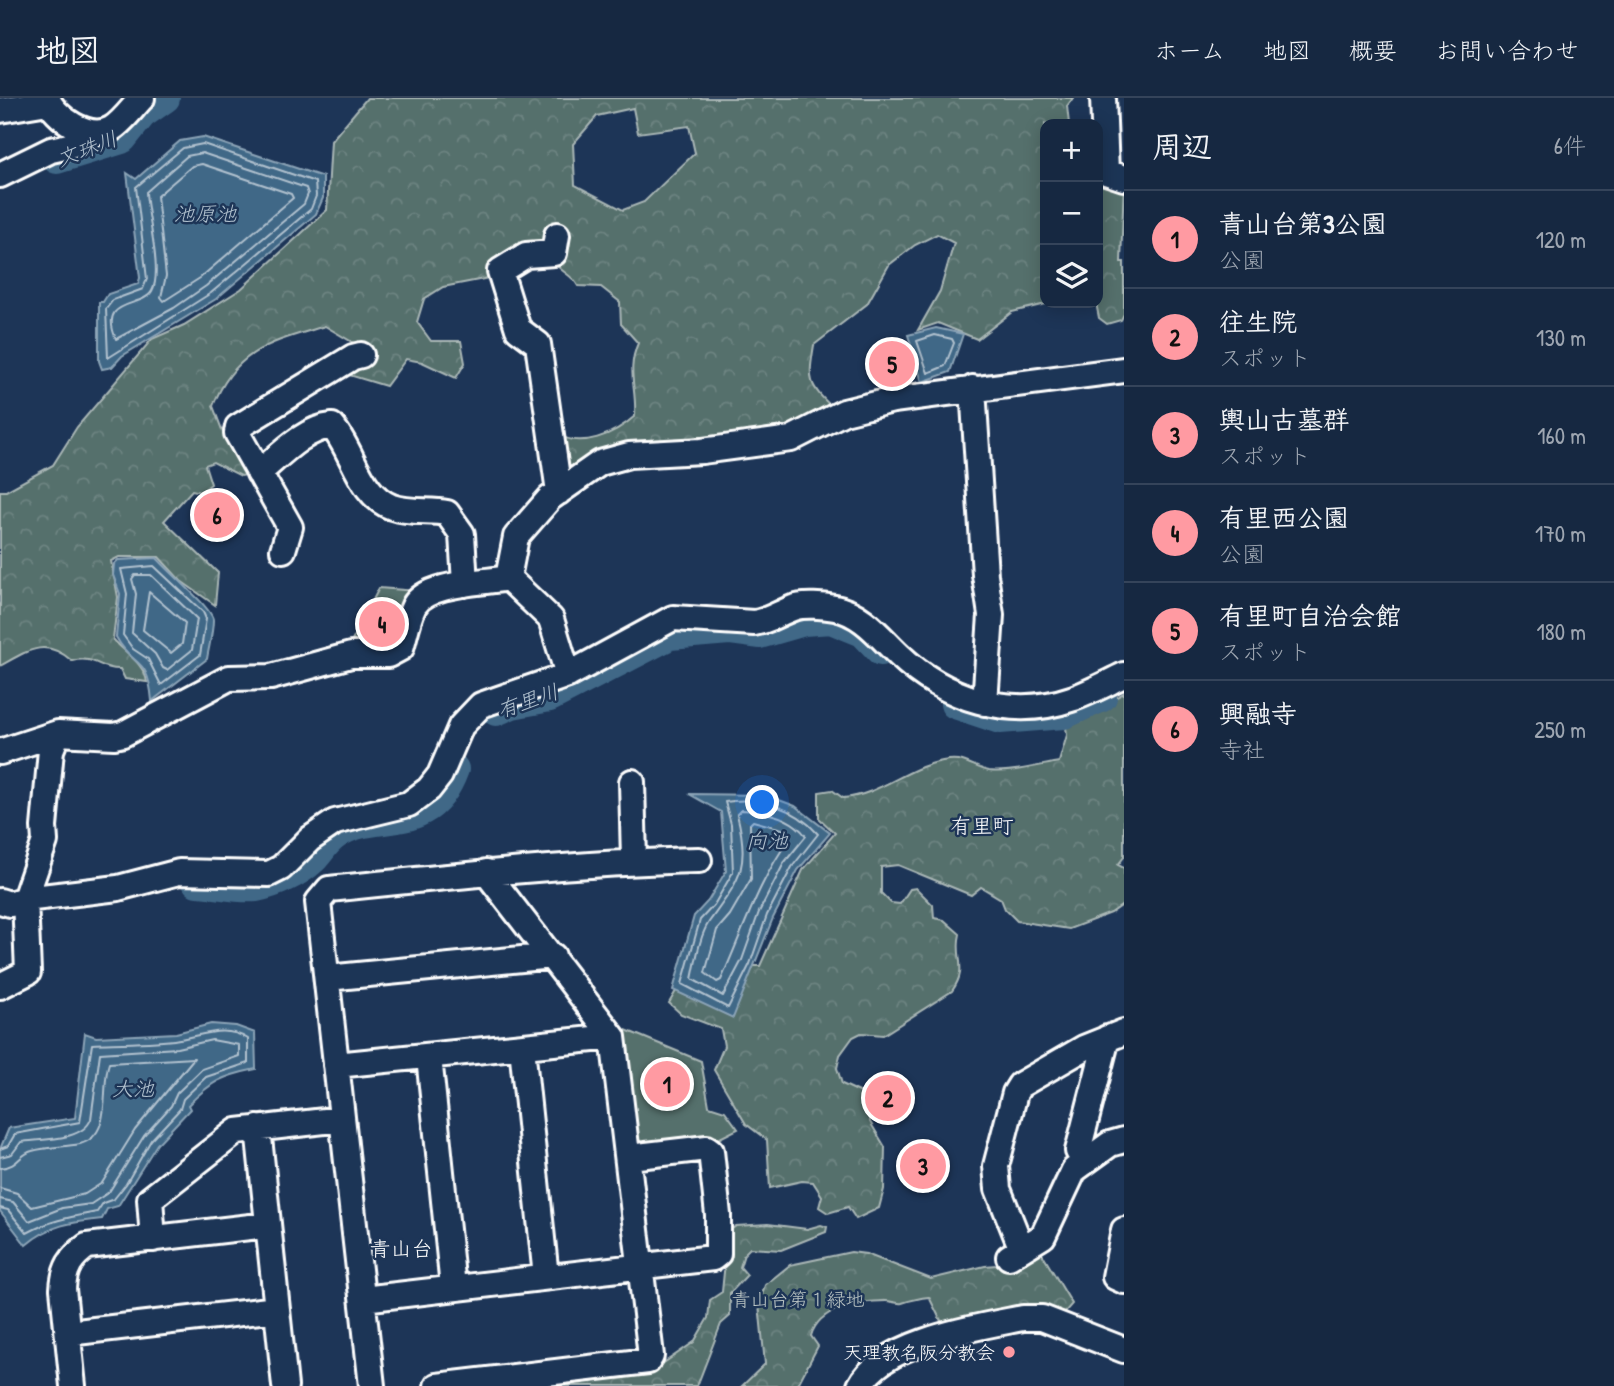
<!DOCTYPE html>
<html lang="ja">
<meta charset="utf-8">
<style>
body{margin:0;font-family:"Patrick Hand","Klee One",sans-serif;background:#1f3048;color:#f1f3f6}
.controls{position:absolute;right:21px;top:21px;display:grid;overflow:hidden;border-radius:14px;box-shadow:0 4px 18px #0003}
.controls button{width:63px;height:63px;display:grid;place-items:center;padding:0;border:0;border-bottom:2px solid #35445a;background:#162841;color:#f1f3f6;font:35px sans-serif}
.you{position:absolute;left:763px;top:705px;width:24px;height:24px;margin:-18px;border:5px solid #fff;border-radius:50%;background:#1a73e8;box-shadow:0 0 0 10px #1a73e833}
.badge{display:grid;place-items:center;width:46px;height:46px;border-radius:50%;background:#ff9aa2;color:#111;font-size:23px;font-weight:700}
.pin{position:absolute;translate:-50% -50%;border:4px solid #fff;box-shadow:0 2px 7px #0006}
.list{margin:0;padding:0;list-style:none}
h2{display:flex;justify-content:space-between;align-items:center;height:91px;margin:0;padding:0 28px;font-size:30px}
h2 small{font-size:23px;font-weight:400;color:#9ea6b1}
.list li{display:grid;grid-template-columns:46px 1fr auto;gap:21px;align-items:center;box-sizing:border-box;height:98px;padding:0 28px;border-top:2px solid #35445a}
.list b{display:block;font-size:26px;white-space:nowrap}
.list p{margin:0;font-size:23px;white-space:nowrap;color:#9ea6b1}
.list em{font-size:23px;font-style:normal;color:#9ea6b1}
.icon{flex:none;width:38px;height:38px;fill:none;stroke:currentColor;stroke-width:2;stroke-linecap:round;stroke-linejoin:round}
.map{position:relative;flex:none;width:1124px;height:1288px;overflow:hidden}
header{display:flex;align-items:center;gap:42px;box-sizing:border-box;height:98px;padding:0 35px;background:#162841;border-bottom:2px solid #35445a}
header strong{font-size:33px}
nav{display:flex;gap:38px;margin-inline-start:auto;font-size:24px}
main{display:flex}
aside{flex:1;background:#162841}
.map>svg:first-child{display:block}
</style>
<header>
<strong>地図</strong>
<nav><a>ホーム</a><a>地図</a><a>概要</a><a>お問い合わせ</a></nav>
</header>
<main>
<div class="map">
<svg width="1124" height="1288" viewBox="0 0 1124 1288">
<defs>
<pattern id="forest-crowns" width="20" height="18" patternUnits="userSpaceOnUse" patternTransform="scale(1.75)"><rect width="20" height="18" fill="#556f6c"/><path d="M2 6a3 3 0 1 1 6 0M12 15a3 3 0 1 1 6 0" fill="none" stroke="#6e8582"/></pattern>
</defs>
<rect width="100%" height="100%" fill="#1d3557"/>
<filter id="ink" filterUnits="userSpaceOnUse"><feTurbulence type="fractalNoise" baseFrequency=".0143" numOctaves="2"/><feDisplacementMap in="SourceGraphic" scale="14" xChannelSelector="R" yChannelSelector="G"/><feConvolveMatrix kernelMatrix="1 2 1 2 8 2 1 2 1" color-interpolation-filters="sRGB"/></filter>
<g filter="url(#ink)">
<path fill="url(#forest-crowns)" stroke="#aab7b6" stroke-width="2" fill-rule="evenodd" d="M367 0H1073L1067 8 1069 26H1045V205H1050L1012 214 977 241 938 225 918 232 940 193 954 145 937 136 915 147 889 167 867 206 814 247C808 283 808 286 834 311L793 333 566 382 555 335C581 352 615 336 635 318 637 290 626 273 638 245L621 226 620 204 601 189 578 188C572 176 560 174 553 163L561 157 494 179 443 189 424 201 417 224 431 243H461L465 265 456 280 422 264 406 261 386 288 349 277 362 250 325 228C273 244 235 251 213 308L224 337 246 377 241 378 213 364 205 367 211 386 201 394 192 392 164 423 218 475 215 507 181 483 159 459H119L111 463 118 499 113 541C125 555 144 565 147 584L125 581 120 571C99 572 96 557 72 563 45 539 27 553 0 568V393H6L53 367 77 329 152 241 184 227 241 191 327 112 331 43ZM633 10 638 35 689 28 695 55 644 104 623 112 575 87 573 46 597 18Z
M1098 77 1124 84 1121 164H1124V216L1121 222 1107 226 1099 220 1096 205Z
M1124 595V759L1118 767 1124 770V806L1111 815 1069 831 1017 823 1005 811 1001 801 981 789 971 797 898 767 881 769V795L891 805 900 806 910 791 916 790 933 807 934 820 944 822 960 836C954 860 969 869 952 893L883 937 861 935 853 939 840 957 837 970 842 986 870 999V1024L885 1049 884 1091 879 1110 856 1121 848 1109 828 1115 819 1109 822 1098 813 1084 802 1083 770 1090 767 1042 746 1026 714 972 724 948 721 931 681 916 669 905 676 893 746 868H760L803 772 835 735 819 720V694L832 692 843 700C882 697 910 666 949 662 966 660 974 670 989 673 1006 676 1041 667 1059 664L1067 637 1065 621 1090 614Z
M768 1126 807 1131 821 1127 827 1129 826 1134 781 1152 750 1150 744 1156 740 1169 747 1177 730 1195V1218L721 1226 697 1288H524L649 1275 694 1244 708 1220 710 1202 722 1194 728 1134 736 1128Z
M1038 1149 1072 1206 1065 1214 1039 1209 944 1229 929 1199C919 1200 911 1202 902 1205 897 1206 891 1203 886 1203 859 1203 819 1209 811 1238L818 1248 797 1288H742L765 1266 759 1206 765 1187 790 1167 851 1154 866 1156 931 1181 985 1168 1008 1166Z"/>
<path fill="#556f6c" stroke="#aab7b6" stroke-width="2" d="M379 490 416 493 394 546 363 551 362 543H352Z
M621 930 701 963 709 1008 725 1013 738 1031 718 1041 641 1051 635 1046Z"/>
<path fill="#3f6787" stroke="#8ca4b7" stroke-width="2" d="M203 39 323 79V100L316 116 216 201 122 258 112 269 102 271 99 263V204H103L108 196 138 186 140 180 127 75 136 81 180 43Z
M936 230 963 236 950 274 922 284 908 237Z
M157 460C167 472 213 511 213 522 213 534 209 548 207 561L152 603C148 556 134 572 116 539L120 496 113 477 114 466 118 462Z
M689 696 766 697 795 708 830 735 798 772 773 820 733 920 673 892 694 818 708 803 726 773 721 714Z
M211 926 236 928 255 935 256 971C222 978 212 983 188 1007L190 1011 157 1046 118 1108 107 1111 102 1121C72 1124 49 1127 26 1147L0 1113V1051L9 1030 75 1020 85 935 96 939 176 935Z"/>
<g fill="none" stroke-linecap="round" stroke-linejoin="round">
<path stroke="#b2c2cf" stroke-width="2" d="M203 46 315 84 316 98 311 111 211 195 108 260 106 211 113 202 143 191 147 181 136 89 183 50Z
M202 55 306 90 308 96 304 106 206 188 174 210 116 241C98 199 142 211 152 193 163 174 147 117 146 94L187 58Z
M202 66 291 96 293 100 200 180 164 203 161 199 166 178 157 98 192 68Z
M935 237 952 241 954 245 945 268 928 275 917 243Z
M154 468 203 514 206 521 200 557 161 587 148 561 133 551 123 537 127 496 121 471Z
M135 477H151L197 521 192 552 167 572 163 570 155 556 132 535 136 496 132 481Z
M149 494 185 525 182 546 171 555 143 532Z
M725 704C759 698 796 710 818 736L792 769 767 817 750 866 728 910 682 886 700 822 714 807 733 774 731 726Z
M741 712C765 713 791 718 806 738L784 765 759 814 742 862 723 898 692 881C696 864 699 839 709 824 739 782 751 771 737 716Z
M753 723 782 731 790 740C758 784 743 833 721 882L717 884 705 875 717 832 730 817 751 781 750 726Z
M0 1051 8 1048 15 1036 80 1024 92 946C119 945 147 945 174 942 200 939 223 925 248 941V965L206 979 183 1001 180 1011 151 1042 126 1086 114 1101 103 1105 97 1114C71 1119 51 1122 27 1135L8 1112 0 1110
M0 1059 12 1056 21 1044C41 1041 83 1043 91 1021L100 955 177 950 212 942 239 947V958L202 971 177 995 171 1008 144 1038 109 1094 91 1106 62 1110 29 1123 13 1104 0 1101
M0 1070C19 1069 19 1056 32 1053 47 1049 64 1049 80 1046 114 1037 100 989 109 965L194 960 135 1032 102 1085 85 1096 32 1109 17 1095 0 1090"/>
<path stroke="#3f6787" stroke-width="30" d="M57 61 122 41 142 16 165 0
M955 606 1000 621 1064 616 1102 599
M496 613 512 606 550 599 670 537 729 532 759 536 804 523 831 521 863 534 881 553
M197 784C216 785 238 791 256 789 276 785 298 775 313 761 320 754 326 743 335 737 375 708 428 742 454 671"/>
<defs>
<path id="minor" d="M47 0C55 20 89 43 111 31 122 25 133 9 142 0
M1103 0 1106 74 1124 80
M0 12 48 4
M0 77 51 52 82 45 92 35
M557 137 554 155 526 157 500 173 518 231 538 246 559 394
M973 290 985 477 991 517 985 605
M259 375C279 358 305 330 332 328 353 352 360 398 392 409 408 415 430 412 447 415L462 436 465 486
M283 452 290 429 237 335 238 329 353 259 361 257
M508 480 551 521 568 577
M0 654 58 635 114 638 123 636 229 580 271 579 351 557H388L401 550C405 537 408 520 414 508 427 484 484 485 508 480L516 439 550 400 600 365 629 357 702 353 791 341 844 314 893 302 1124 272
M632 684 634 762
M0 803 10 806 25 801 118 790 179 774 269 776 281 770 310 741 335 724 409 706 429 691 440 677 461 628 481 607 568 577 673 520 754 525C769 523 779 515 793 510 803 506 825 508 835 510 862 515 880 539 899 557 944 600 1010 622 1071 601 1089 595 1107 585 1124 577
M327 880 553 858
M0 888 28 874 25 801 45 743 44 729 51 652 58 635
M522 949 546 1179
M429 959 453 1189
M336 967 613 939
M258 1030 285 1288
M1084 1063 1078 1053 1107 940
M1124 1132 1115 1179 1124 1183
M153 1141 150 1101 237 1033 342 1021
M1021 1149 998 1091 996 1068 1015 995 1020 987 1084 950 1124 934
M1009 1159 1043 1138 1074 1072 1110 1046 1124 1042
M363 1201 713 1160 718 1156V1117L711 1053 707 1050 629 1059
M68 1235 277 1211
M73 1288 63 1191C64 1170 71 1159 87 1148L267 1127
M372 1288 318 804 329 791C453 778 575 765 699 762
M437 1288 648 1263 651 1258 613 939 486 774
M860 1288C883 1243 978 1229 1023 1220H1042L1124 1252"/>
</defs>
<use href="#minor" stroke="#fff" stroke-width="30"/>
<use href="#minor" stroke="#1d3557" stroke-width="24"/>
</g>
</g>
<circle fill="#ff9aa2" stroke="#1d3557" stroke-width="2.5" cx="1009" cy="1254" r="7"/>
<g text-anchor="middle" stroke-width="5" stroke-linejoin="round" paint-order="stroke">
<g font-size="19" fill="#bbc5c4" stroke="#1d3557">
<text x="798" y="1208">青山台第１緑地</text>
</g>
<g font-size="19" fill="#fff" stroke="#1d3557" text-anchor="end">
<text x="995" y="1261">天理教名阪分教会</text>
</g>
<g font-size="21" font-style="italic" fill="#b2c2cf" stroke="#1d3557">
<text transform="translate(87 51) rotate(-21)" y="7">文珠川</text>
<text x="205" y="123">池原池</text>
<text transform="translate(528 603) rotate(-19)" y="7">有里川</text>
<text x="767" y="750">向池</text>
<text x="133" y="998">大池</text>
</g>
<g font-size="21" fill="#fff" stroke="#1d3557">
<text x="982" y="735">有里町</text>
<text x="401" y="1158">青山台</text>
</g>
</g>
</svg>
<div class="controls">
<button>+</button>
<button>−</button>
<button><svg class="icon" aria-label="layers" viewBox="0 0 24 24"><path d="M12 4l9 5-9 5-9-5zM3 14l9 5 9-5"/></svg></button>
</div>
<div class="you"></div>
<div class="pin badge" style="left:667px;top:986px">1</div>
<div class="pin badge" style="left:888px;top:1000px">2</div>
<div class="pin badge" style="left:923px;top:1068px">3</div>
<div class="pin badge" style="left:382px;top:526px">4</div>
<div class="pin badge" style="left:892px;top:266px">5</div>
<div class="pin badge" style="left:217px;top:417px">6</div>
</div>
<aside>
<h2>周辺<small>6件</small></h2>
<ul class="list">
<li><span class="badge">1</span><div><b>青山台第3公園</b><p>公園</p></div><em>120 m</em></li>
<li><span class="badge">2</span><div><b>往生院</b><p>スポット</p></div><em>130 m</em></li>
<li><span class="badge">3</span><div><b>輿山古墓群</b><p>スポット</p></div><em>160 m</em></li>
<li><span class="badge">4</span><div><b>有里西公園</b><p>公園</p></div><em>170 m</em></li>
<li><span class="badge">5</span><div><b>有里町自治会館</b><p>スポット</p></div><em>180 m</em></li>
<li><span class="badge">6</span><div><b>興融寺</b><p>寺社</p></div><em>250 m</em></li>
</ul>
</aside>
</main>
